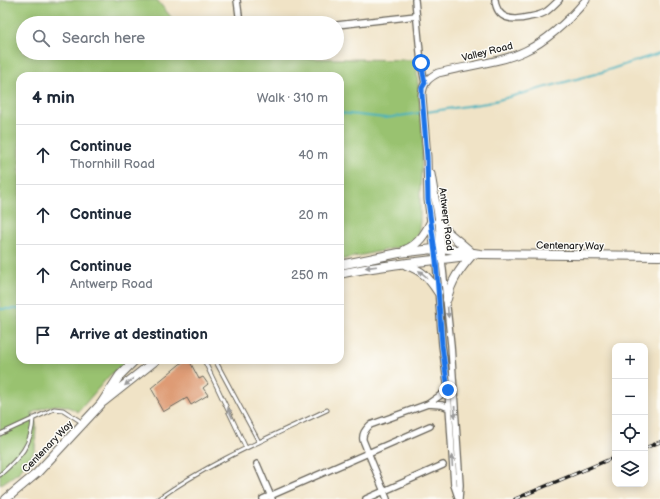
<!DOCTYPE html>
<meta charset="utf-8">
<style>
body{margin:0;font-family:"Balsamiq Sans",sans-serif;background:#f6f6f7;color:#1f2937}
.controls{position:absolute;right:12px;bottom:12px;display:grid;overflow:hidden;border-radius:8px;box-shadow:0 2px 10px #0003}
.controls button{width:36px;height:36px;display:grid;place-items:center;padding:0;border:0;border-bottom:1px solid #e0e1e3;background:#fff;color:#1f2937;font:20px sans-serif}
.stop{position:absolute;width:12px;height:12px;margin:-9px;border:3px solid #1a73e8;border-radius:50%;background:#fff}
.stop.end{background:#1a73e8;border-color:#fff;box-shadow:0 1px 4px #0008}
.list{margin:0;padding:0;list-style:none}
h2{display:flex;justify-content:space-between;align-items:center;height:52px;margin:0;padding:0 16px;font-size:17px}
h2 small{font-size:13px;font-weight:400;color:#747a83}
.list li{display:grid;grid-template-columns:26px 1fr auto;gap:12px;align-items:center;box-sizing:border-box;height:60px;padding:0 16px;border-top:1px solid #e0e1e3}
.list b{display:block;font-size:15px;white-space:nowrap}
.list p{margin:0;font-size:13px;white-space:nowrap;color:#747a83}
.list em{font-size:13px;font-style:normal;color:#747a83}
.icon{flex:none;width:22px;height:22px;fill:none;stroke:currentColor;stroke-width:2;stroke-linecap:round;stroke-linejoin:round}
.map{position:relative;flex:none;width:660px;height:499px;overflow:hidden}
.search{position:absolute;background:#fff;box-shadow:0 2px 10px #0003;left:16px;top:16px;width:328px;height:44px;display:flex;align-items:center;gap:10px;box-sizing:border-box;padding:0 14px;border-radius:22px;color:#747a83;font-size:15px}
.panel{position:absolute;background:#fff;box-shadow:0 2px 10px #0003;left:16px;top:72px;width:328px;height:292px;border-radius:12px}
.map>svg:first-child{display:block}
</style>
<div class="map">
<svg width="660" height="499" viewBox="0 0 660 499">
<rect width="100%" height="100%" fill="#fdfcf7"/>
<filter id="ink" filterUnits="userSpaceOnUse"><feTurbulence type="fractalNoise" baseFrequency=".025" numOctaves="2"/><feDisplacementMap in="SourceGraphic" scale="8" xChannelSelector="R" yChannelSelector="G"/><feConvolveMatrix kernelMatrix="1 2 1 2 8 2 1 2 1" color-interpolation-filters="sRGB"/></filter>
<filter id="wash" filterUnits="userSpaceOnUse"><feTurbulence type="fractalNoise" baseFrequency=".012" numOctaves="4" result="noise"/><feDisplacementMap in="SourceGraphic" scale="16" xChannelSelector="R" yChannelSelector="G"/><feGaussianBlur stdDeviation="0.9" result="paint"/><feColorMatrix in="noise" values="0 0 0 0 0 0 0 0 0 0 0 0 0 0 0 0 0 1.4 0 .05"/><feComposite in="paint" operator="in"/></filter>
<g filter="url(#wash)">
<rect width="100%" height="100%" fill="#f0e3c6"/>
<path fill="#99c26f" stroke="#5a6f46" d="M0 0H157L176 23H23V53H270L281 58 416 60 423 142 420 193V222L418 234 410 243 404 246 340 260V76H20V360H128L109 376 78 412C60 401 50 405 32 413L36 424 35 450 19 472 0 485Z"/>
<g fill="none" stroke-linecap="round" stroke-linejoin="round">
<path stroke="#42b1be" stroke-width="2" d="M340 113 386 118 487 103 599 73 660 53
M0 309H20"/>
</g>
<g id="blocks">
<path fill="#de9b74" d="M185 360H189L199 379 203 377 208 384 203 388 208 395 191 405 187 398 163 412 158 403 159 402 151 388Z"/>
</g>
</g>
<g filter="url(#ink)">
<use href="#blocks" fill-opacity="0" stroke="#666258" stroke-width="1"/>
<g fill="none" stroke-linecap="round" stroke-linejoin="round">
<defs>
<path id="service" d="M204 360 246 448
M215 360 259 442
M0 434 54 409 63 410 83 423
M0 475C20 457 32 445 33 418
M158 499C210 462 270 437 327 410"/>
<path id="minor" d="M237 0 240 23
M415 0 421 63 425 83
M495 0C497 20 513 21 529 17 535 16 542 15 547 11 551 8 555 4 559 0
M337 25 416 16
M436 260 442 345 448 390 454 485 458 497
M442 260 451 345 460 485 459 499
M428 404 442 405 449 408
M257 464 272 499
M263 499 430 426
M366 499 443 465
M387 499 363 440C362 434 365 430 370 425L428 404 448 390"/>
<path id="tertiary" d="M431 174 439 221 442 260
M436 260 428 200 427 157 422 95C423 83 428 78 438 73 465 66 500 63 525 51 549 40 569 20 586 0"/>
<path id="secondary" d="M439 221 444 229 470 251
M405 250C418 245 425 234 431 222
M340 265 399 253 442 248 480 254 660 256
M406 265C423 271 428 277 438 292
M340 274C383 264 428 262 472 255
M447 299C451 281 460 269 472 255
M103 402 156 360
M6 499 37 473 101 404 120 375 135 360"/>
</defs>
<use href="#service" stroke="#666258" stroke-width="5"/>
<use href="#minor" stroke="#666258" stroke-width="8"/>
<use href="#tertiary" stroke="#666258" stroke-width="9"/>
<use href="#secondary" stroke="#666258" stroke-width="10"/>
<use href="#service" stroke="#fff" stroke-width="3"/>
<use href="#minor" stroke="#fff" stroke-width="5.5"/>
<use href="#tertiary" stroke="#fff" stroke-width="7"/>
<use href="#secondary" stroke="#fff" stroke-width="8"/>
<defs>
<path id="rail" d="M645 448 660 442
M515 499 615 457"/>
</defs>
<use href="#rail" stroke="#1c1c1c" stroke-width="3.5"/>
<use href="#rail" stroke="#fdfcf7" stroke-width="2" stroke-dasharray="6" stroke-linecap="butt"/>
</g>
<defs><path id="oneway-solid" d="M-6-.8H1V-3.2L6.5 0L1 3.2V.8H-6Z"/></defs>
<g fill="#999">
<use href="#oneway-solid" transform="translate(371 267) rotate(173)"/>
<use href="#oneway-solid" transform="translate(423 274) rotate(-141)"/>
<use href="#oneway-solid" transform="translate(448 312) rotate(86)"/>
<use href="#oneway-solid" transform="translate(129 382) rotate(140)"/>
<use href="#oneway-solid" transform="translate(455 412) rotate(86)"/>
<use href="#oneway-solid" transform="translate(230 413) rotate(-115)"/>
<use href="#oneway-solid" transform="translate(452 461) rotate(-94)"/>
</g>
</g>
<g fill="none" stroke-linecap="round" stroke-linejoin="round" filter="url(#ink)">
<path stroke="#1a73e8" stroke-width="5" d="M421 63 425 83 422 88V95L427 157 428 200 436 260 442 345 448 390"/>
</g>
<g text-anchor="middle" stroke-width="3" stroke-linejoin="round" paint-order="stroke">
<g font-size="10" fill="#1c1c1c" stroke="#fdfcf7">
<text transform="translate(487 51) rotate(-14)" y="4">Valley Road</text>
<text transform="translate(447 219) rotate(83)" y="4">Antwerp Road</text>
<text transform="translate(570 245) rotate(1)" y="4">Centenary Way</text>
<text transform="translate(47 446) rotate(-46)" y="4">Centenary Way</text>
</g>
</g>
</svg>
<div class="controls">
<button>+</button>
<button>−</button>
<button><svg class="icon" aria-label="locate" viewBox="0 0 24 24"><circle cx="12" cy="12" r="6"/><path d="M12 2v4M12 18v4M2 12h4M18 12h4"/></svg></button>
<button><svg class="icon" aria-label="layers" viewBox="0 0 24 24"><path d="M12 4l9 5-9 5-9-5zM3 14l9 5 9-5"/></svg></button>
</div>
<div class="stop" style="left:421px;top:63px"></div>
<div class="stop end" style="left:448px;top:390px"></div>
<div class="search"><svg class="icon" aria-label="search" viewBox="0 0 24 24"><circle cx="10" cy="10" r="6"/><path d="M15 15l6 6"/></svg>Search here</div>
<section class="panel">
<h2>4 min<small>Walk · 310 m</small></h2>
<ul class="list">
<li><svg class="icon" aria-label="ahead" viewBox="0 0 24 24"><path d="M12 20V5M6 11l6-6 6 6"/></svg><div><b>Continue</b><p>Thornhill Road</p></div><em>40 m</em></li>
<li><svg class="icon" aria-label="ahead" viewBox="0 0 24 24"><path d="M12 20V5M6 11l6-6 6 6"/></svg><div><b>Continue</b></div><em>20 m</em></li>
<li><svg class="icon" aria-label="ahead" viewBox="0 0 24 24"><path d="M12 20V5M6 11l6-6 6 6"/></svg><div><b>Continue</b><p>Antwerp Road</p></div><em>250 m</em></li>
<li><svg class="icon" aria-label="arrive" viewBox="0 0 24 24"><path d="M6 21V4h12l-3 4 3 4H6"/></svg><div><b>Arrive at destination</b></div></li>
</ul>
</section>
</div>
